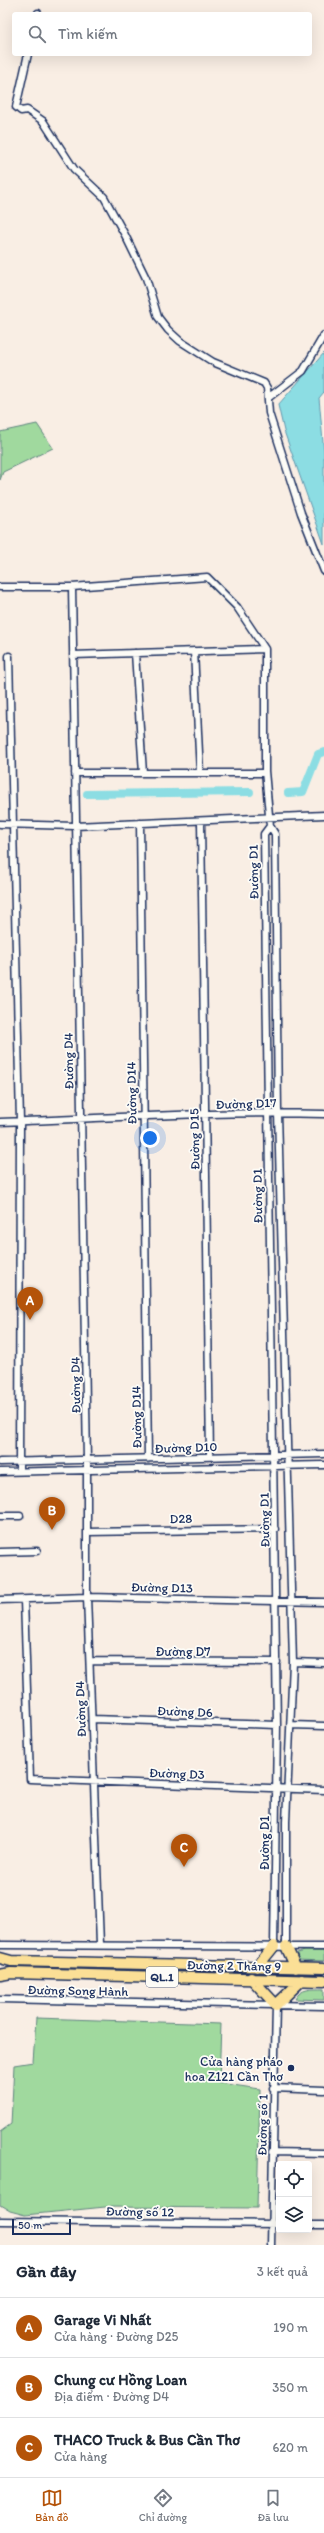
<!DOCTYPE html>
<html lang="vi">
<meta charset="utf-8">
<style>
body{margin:0;font-family:Itim,sans-serif;background:#f2f2f3;color:#1f2937}
.controls{position:absolute;right:12px;bottom:12px;display:grid;overflow:hidden;border-radius:4px;box-shadow:0 4px 16px #0002}
.controls button{width:36px;height:36px;display:grid;place-items:center;padding:0;border:0;border-bottom:1px solid #e0e1e3;background:#fff;color:#1f2937;font:20px sans-serif}
.scale{position:absolute;left:12px;bottom:10px;width:59px;box-sizing:border-box;padding-left:4px;border:2px solid #1b2f5e;border-top:0;font-size:11px;line-height:14px;white-space:nowrap;color:#1b2f5e;-webkit-text-stroke:3px #fdfcf7;paint-order:stroke}
.you{position:absolute;left:150px;top:1138px;width:14px;height:14px;margin:-10px;border:3px solid #fff;border-radius:50%;background:#1a73e8;box-shadow:0 0 0 6px #1a73e833}
.badge{display:grid;place-items:center;width:26px;height:26px;border-radius:50%;background:#b45309;color:#fff;font-size:13px;font-weight:700}
.pin{position:absolute;translate:-50% -33px;filter:drop-shadow(0 1px 2px #0008)}
.pin::after{content:'';position:absolute;top:21px;width:14px;height:12px;background:inherit;clip-path:polygon(0 0,100% 0,50% 100%)}
.list{margin:0;padding:0;list-style:none}
h2{display:flex;justify-content:space-between;align-items:center;height:52px;margin:0;padding:0 16px;font-size:17px}
h2 small{font-size:13px;font-weight:400;color:#747a83}
.list li{display:grid;grid-template-columns:26px 1fr auto;gap:12px;align-items:center;box-sizing:border-box;height:60px;padding:0 16px;border-top:1px solid #e0e1e3}
.list b{display:block;font-size:15px;white-space:nowrap}
.list p{margin:0;font-size:13px;white-space:nowrap;color:#747a83}
.list em{font-size:13px;font-style:normal;color:#747a83}
.icon{flex:none;width:22px;height:22px;fill:none;stroke:currentColor;stroke-width:2;stroke-linecap:round;stroke-linejoin:round}
.map{position:relative;flex:none;width:324px;height:2245px;overflow:hidden}
.search{position:absolute;background:#fff;box-shadow:0 4px 16px #0002;left:12px;right:12px;top:12px;height:44px;display:flex;align-items:center;gap:10px;box-sizing:border-box;padding:0 14px;border-radius:4px;color:#747a83;font-size:15px}
.sheet{height:232px;background:#fff}
nav{display:flex;justify-content:space-around;align-items:center;box-sizing:border-box;height:56px;border-top:1px solid #e0e1e3;background:#fff;font-size:11px;color:#747a83}
nav a{display:grid;justify-items:center;gap:2px}
nav .on{color:#b45309}
.map>svg:first-child{display:block}
</style>
<div class="map">
<svg width="324" height="2245" viewBox="0 0 324 2245">
<rect width="100%" height="100%" fill="#f9eee4"/>
<filter id="ink" filterUnits="userSpaceOnUse"><feTurbulence type="fractalNoise" baseFrequency=".025" numOctaves="2"/><feDisplacementMap in="SourceGraphic" scale="8" xChannelSelector="R" yChannelSelector="G"/><feConvolveMatrix kernelMatrix="1 2 1 2 8 2 1 2 1" color-interpolation-filters="sRGB"/></filter>
<g filter="url(#ink)">
<path fill="#a0d99e" stroke="#5e847e" d="M37 424 53 448 3 472 0 480V432Z
M305 1951H324V1961L298 1960 297 1953Z
M324 1989V2000L295 1999C301 1988 312 1989 324 1989Z
M36 2018 221 2024 219 2083 260 2089 257 2208 105 2207 25 2215 10 2211 0 2205V2132L11 2124 14 2065 33 2062Z"/>
<path fill="#8cdde3" stroke="#5f97ae" d="M324 353V392L319 398 324 453V544L284 431 278 405Z"/>
<g fill="none" stroke-linecap="round" stroke-linejoin="round">
<path stroke="#8cdde3" stroke-width="8" d="M288 793 303 792 318 754 324 752
M87 794 250 792"/>
<defs>
<path id="minor" d="M38 14V13
M28 54 16 107 21 111 27 110 43 121 74 169 104 197 125 235 146 278 158 317 168 330 180 341 213 362 264 383 267 388 269 413 301 513 324 571
M268 398 303 371 324 335
M0 587H72L207 577 237 607 265 649V771L270 826
M72 587 87 1461V1597L100 1944
M194 651 200 773
M135 653 143 773
M73 655 265 649
M9 656 20 1121 19 1471
M75 773H265
M201 822 210 1456
M140 823 148 1459
M0 824 75 826 324 815
M0 1122C108 1118 216 1111 324 1114
M0 1462 324 1454
M0 1472 324 1465
M0 1516H20
M87 1532 275 1529
M0 1552 37 1551
M0 1600 87 1597 324 1602
M24 1600 30 1779 324 1790
M90 1661 277 1662
M293 1662 324 1663
M92 1719 277 1725
M291 1725 324 1726
M0 1945 324 1947
M274 1946 277 1725 264 834 270 826 275 834 278 1113 293 1662 286 1822V1946
M0 1999 324 2006
M273 2088 324 2090
M272 2152 324 2153
M0 2221 279 2224
M309 2225H324
M271 2245 276 2005"/>
<path id="trunk" d="M286 1946 296 1968
M0 1958 11 1961 324 1968
M257 1967 274 1946
M0 1975 11 1973 324 1981
M251 1978 276 2005 302 1980"/>
</defs>
<use href="#minor" stroke="#1b2f5e" stroke-width="9"/>
<use href="#trunk" stroke="#1b2f5e" stroke-width="13"/>
<use href="#minor" stroke="#fdfcf7" stroke-width="6"/>
<use href="#trunk" stroke="#fbdf96" stroke-width="10"/>
</g>
</g>
<circle fill="#1b2f5e" stroke="#fdfcf7" stroke-width="1.5" cx="291" cy="2068" r="4"/>
<g text-anchor="middle" stroke-width="3.5" stroke-linejoin="round" paint-order="stroke">
<rect fill="#fdfcf7" stroke="#5f6c8c" stroke-width="1" x="146" y="1967" width="32" height="20" rx="3"/>
<g font-size="12" font-weight="bold" fill="#1b2f5e">
<text x="162" y="1981">QL.1</text>
</g>
<g font-size="13" fill="#1b2f5e" stroke="#fdfcf7">
<text transform="translate(253 872) rotate(-91)" y="5">Đường D1</text>
<text transform="translate(68 1061) rotate(-91)" y="5">Đường D4</text>
<text transform="translate(131 1093) rotate(-91)" y="5">Đường D14</text>
<text transform="translate(246 1103) rotate(-2)" y="5">Đường D17</text>
<text transform="translate(194 1139) rotate(-91)" y="5">Đường D15</text>
<text transform="translate(257 1196) rotate(-91)" y="5">Đường D1</text>
<text transform="translate(75 1385) rotate(-91)" y="5">Đường D4</text>
<text transform="translate(136 1417) rotate(-91)" y="5">Đường D14</text>
<text transform="translate(186 1447) rotate(-2)" y="5">Đường D10</text>
<text transform="translate(181 1518) rotate(-1)" y="5">D28</text>
<text transform="translate(264 1520) rotate(-91)" y="5">Đường D1</text>
<text transform="translate(162 1587) rotate(1)" y="5">Đường D13</text>
<text x="183" y="1656">Đường D7</text>
<text transform="translate(80 1709) rotate(-92)" y="5">Đường D4</text>
<text transform="translate(185 1711) rotate(2)" y="5">Đường D6</text>
<text transform="translate(177 1773) rotate(2)" y="5">Đường D3</text>
<text transform="translate(264 1843) rotate(-90)" y="5">Đường D1</text>
<text transform="translate(234 1965) rotate(1)" y="5">Đường 2 Tháng 9</text>
<text transform="translate(78 1990) rotate(1)" y="5">Đường Song Hành</text>
<text transform="translate(262 2125) rotate(-89)" y="5">Đường số 1</text>
<text transform="translate(140 2211) rotate(1)" y="5">Đường số 12</text>
</g>
<g font-size="13" fill="#1b2f5e" stroke="#fdfcf7" text-anchor="end">
<text x="283" y="2066">Cửa hàng pháo<tspan x="283" dy="15">hoa Z121 Cần Thơ</tspan></text>
</g>
</g>
</svg>
<div class="controls">
<button><svg class="icon" aria-label="locate" viewBox="0 0 24 24"><circle cx="12" cy="12" r="6"/><path d="M12 2v4M12 18v4M2 12h4M18 12h4"/></svg></button>
<button><svg class="icon" aria-label="layers" viewBox="0 0 24 24"><path d="M12 4l9 5-9 5-9-5zM3 14l9 5 9-5"/></svg></button>
</div>
<div class="scale">50 m</div>
<div class="you"></div>
<div class="pin badge" style="left:30px;top:1320px">A</div>
<div class="pin badge" style="left:52px;top:1530px">B</div>
<div class="pin badge" style="left:184px;top:1867px">C</div>
<div class="search"><svg class="icon" aria-label="search" viewBox="0 0 24 24"><circle cx="10" cy="10" r="6"/><path d="M15 15l6 6"/></svg>Tìm kiếm</div>
</div>
<section class="sheet">
<h2>Gần đây<small>3 kết quả</small></h2>
<ul class="list">
<li><span class="badge">A</span><div><b>Garage Vi Nhất</b><p>Cửa hàng · Đường D25</p></div><em>190 m</em></li>
<li><span class="badge">B</span><div><b>Chung cư Hồng Loan</b><p>Địa điểm · Đường D4</p></div><em>350 m</em></li>
<li><span class="badge">C</span><div><b>THACO Truck &amp; Bus Cần Thơ</b><p>Cửa hàng</p></div><em>620 m</em></li>
</ul>
</section>
<nav>
<a class="on"><svg class="icon" aria-label="map" viewBox="0 0 24 24"><path d="M3 6l6-2 6 2 6-2v14l-6 2-6-2-6 2zM9 4v14M15 6v14"/></svg>Bản đồ</a>
<a><svg class="icon" aria-label="directions" viewBox="0 0 24 24"><path d="M12 3l9 9-9 9-9-9zM9 14v-3h6M13 9l2 2-2 2"/></svg>Chỉ đường</a>
<a><svg class="icon" aria-label="saved" viewBox="0 0 24 24"><path d="M7 4h10v16l-5-4-5 4z"/></svg>Đã lưu</a>
</nav>
